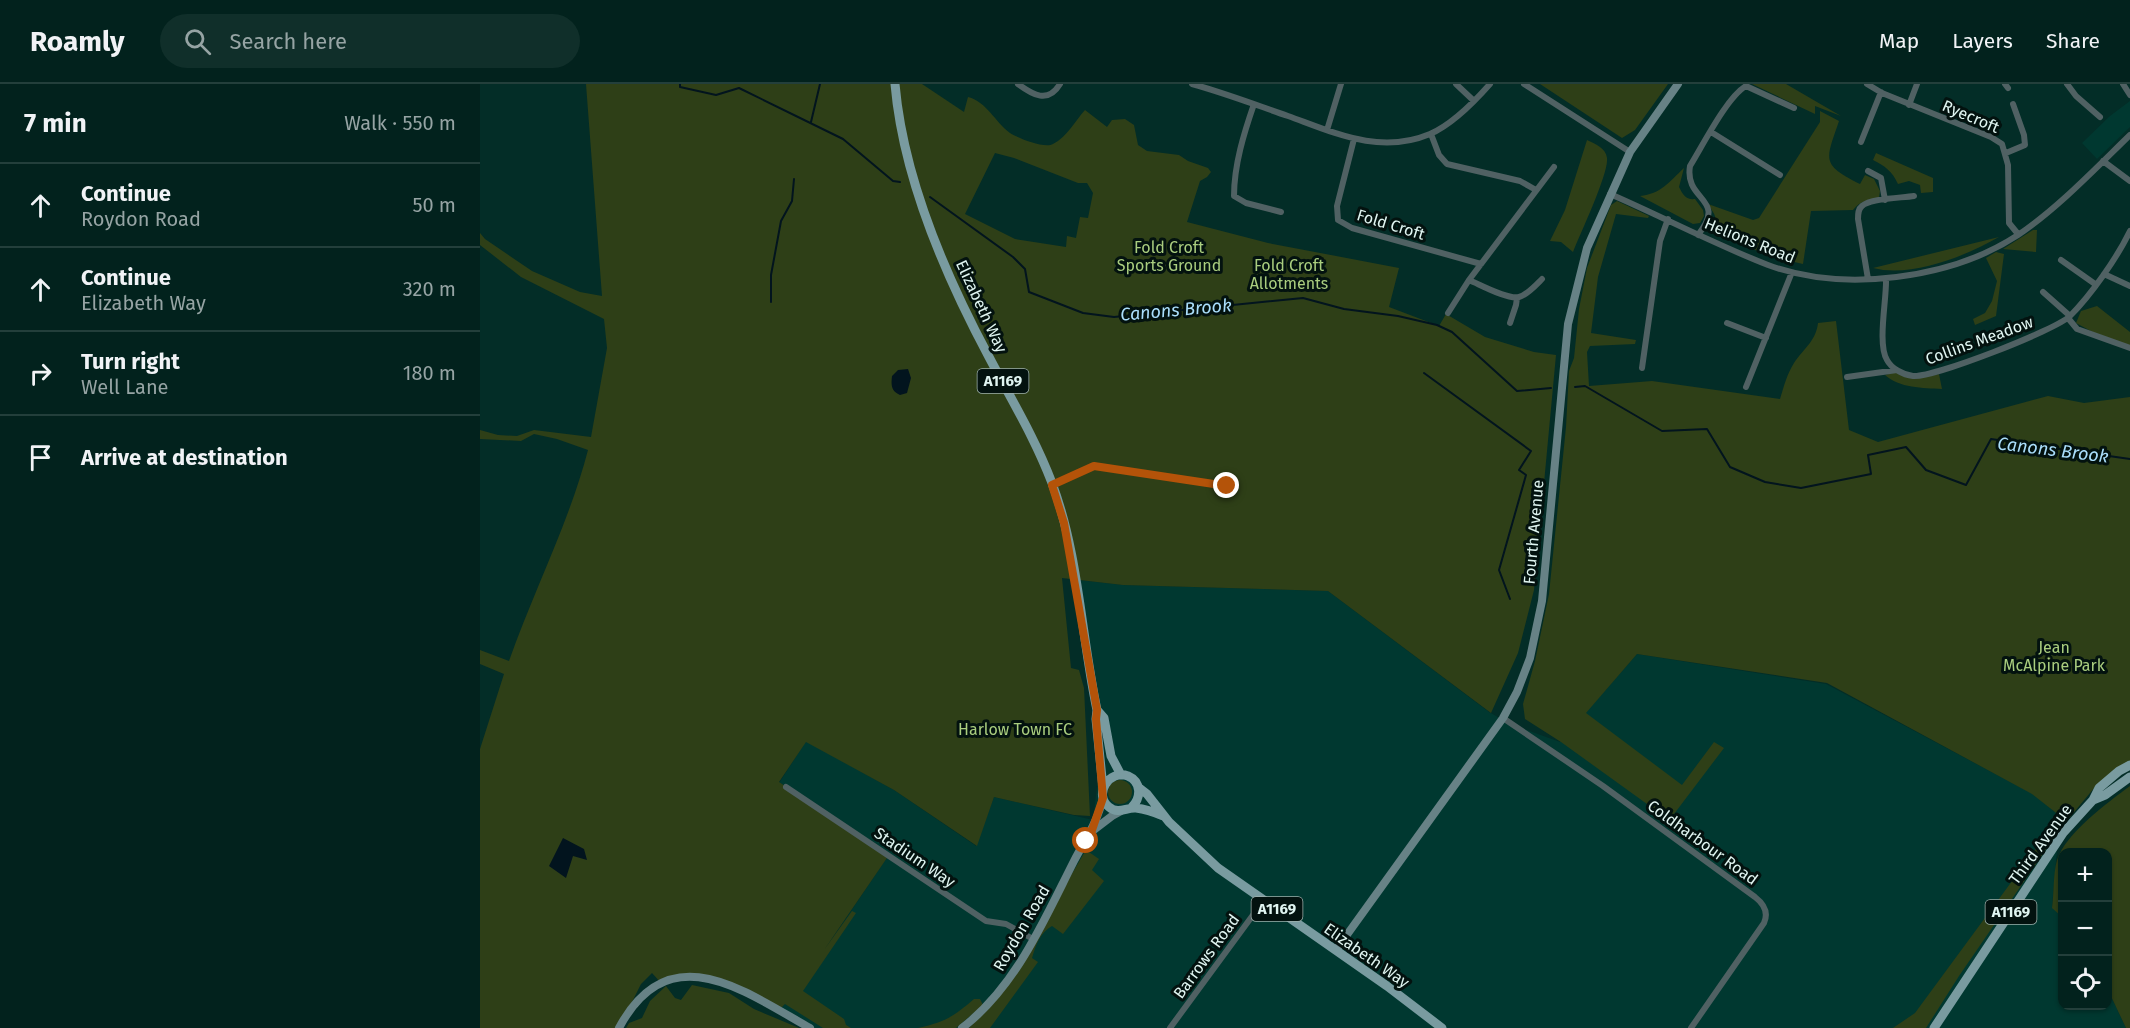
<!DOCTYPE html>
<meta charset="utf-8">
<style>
body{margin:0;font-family:"Fira Sans",sans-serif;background:#102f2a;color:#f1f3f6}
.controls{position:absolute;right:18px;bottom:18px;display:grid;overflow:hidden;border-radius:12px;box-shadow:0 2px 4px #0004}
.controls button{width:54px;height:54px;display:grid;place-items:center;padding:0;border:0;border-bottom:2px solid #233f3b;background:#02221d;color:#f1f3f6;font:30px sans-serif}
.stop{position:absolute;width:18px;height:18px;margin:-14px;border:4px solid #b45309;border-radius:50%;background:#fff}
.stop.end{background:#b45309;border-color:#fff;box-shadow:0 2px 6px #0008}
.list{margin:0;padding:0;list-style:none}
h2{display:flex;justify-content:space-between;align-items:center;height:78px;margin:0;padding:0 24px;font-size:26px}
h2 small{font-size:20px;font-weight:400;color:#96a4a4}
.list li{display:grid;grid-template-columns:39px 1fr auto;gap:18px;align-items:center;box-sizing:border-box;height:84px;padding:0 24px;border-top:2px solid #233f3b}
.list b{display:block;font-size:22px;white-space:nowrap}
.list p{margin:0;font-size:20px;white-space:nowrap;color:#96a4a4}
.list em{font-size:20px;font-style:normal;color:#96a4a4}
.icon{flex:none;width:33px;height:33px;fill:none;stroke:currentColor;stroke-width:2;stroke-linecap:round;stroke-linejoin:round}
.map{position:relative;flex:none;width:1650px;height:944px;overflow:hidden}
header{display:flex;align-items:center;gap:36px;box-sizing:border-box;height:84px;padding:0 30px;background:#02221d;border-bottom:2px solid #233f3b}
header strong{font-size:28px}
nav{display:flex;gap:33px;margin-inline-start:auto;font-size:21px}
.search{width:420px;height:54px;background:#102f2a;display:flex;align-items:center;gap:15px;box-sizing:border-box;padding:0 21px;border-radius:33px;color:#96a4a4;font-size:22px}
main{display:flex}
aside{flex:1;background:#02221d}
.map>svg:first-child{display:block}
</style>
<header>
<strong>Roamly</strong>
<div class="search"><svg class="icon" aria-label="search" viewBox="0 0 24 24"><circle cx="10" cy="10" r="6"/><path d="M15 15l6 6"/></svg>Search here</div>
<nav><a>Map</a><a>Layers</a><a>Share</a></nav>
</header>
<main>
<aside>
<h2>7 min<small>Walk · 550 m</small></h2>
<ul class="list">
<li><svg class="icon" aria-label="ahead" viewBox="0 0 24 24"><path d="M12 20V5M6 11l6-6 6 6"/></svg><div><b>Continue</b><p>Roydon Road</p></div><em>50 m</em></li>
<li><svg class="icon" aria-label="ahead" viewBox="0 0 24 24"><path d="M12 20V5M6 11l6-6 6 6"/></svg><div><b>Continue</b><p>Elizabeth Way</p></div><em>320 m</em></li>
<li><svg class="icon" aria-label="right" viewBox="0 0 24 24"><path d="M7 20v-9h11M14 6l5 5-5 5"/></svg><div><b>Turn right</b><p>Well Lane</p></div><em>180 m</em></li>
<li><svg class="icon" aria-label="arrive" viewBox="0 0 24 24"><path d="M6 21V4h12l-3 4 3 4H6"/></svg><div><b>Arrive at destination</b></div></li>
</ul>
</aside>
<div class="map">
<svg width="1650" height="944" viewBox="0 0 1650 944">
<rect width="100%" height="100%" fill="#032d27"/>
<path fill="#003830" d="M1650 17V43L1617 75 1602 59 1630 32Z
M599 496 643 501 848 507 1009 628 1030 640 1080 658 1157 570 1346 600 1553 710 1580 732 1572 823 1582 833V922H1628V906L1646 944H490L529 894 482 944H330L299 926 315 910 408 772 299 699 326 657 414 706 496 762 514 713 613 736 624 644Z"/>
<path fill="#2e3f17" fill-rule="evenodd" d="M106 0H442L484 28 488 13C507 18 515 38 530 49 538 54 565 65 573 60 587 53 595 37 605 26L627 43 632 36 645 35 654 41 658 61 667 67 699 71 708 77 728 84 731 88 727 93 720 97 707 138 788 159 919 184 909 223 959 242 966 230 1005 253 1054 268 1076 271 1054 506 1038 569 1011 629 848 507 643 501 582 494 591 584 599 586 604 604 610 732 594 731 514 713 497 762 414 706 326 658 299 698 409 771 344 866 372 827 376 829 323 907 364 935 366 941 371 944H343L305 920 299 926 222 893 181 899 172 889 161 900 139 944H0V665L24 590 0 580V566L29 577C54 506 89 439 108 366L77 355 54 350 41 357 0 355V346L18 351 37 352 54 346 111 353 127 264 124 235 41 193 0 161V149L5 155 52 187 100 208 122 212ZM515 69 534 74 598 99H607L613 109 608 134 600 133 596 154 587 152 586 163 535 155 485 130Z
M1060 0H1188L1155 46 1142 54Z
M1272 0H1306L1361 32 1335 22V30Z
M1340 27 1359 37C1346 76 1340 80 1380 100L1385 91 1394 95 1400 107 1399 114C1388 116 1380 117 1373 126L1331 127 1323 180 1292 173 1232 148C1237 132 1237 134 1228 120L1273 136 1279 134 1340 38Z
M1107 56C1115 60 1126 64 1127 74 1129 89 1100 150 1093 168L1081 158 1070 157 1085 126Z
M1396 69 1453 94V108L1441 109 1440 101 1429 97 1418 100C1412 87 1405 82 1393 76Z
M1204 84 1199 103C1203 111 1206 116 1215 115L1223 126 1224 132 1220 139 1213 140 1160 112C1181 110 1189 98 1204 84Z
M1137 117 1169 132 1168 134 1136 130 1118 193 1111 249 1156 256 1155 260 1110 262 1107 268 1109 302 1172 297 1300 315C1304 302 1307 290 1314 279 1324 264 1336 257 1338 239L1356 237 1369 346 1398 358 1568 312 1604 319 1650 313V677L1615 703 1580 745 1479 892 1446 944H1413L1435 929 1580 732 1552 710 1347 599 1157 570 1106 629 1202 701 1234 658 1244 664 1191 734 1185 733 1081 658 1045 635 1043 620 1055 577 1069 510 1086 343 1089 287 1094 274 1099 225 1107 184 1131 121Z
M1553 146H1557L1556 168 1523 165Z
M1519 153C1486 172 1431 194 1393 184Z
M1516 168 1524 170 1516 232 1495 241 1493 235 1505 229 1512 217 1517 197 1506 174Z
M1617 222 1650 248V262L1620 252 1596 239 1601 227Z
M1417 288 1451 292 1459 290 1462 305C1443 304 1419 304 1405 291Z
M628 708a12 12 0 1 1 24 0a12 12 0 1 1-24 0Z
M1650 702V944H1646L1628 906V768H1582V833L1572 824C1574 809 1573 790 1577 776 1586 749 1627 719 1650 702Z
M606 766 619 775 612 786 624 797 583 850 572 842C560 849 556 860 552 874L558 878 510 944H489L519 913Z
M212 901 249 909 274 925 319 944H146L149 939 162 934 170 917 186 902 195 914 201 916Z
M494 915H500L503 921 476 944H438C465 938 473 933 494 915Z"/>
<path fill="#02141e" d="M428 285 431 294 427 309 420 311C411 307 411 301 412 292L418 286Z
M83 754 104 765 107 776 93 772 86 794 69 782Z"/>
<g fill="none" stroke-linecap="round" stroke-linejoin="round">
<path stroke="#02141e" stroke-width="2" d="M200 0V3L236 11 259 4 363 55 413 97 420 98
M331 38 340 0
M450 113 533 173 545 185 549 208 603 229 634 233 823 214 864 225 918 232 957 241 972 248 1037 307 1071 304
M291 218V191L301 137 312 117 314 95
M944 289 1051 367 1039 386 1046 391 1019 486 1030 515
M1095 303 1105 302 1182 347 1227 345 1250 383 1285 398 1321 404 1391 390 1388 371 1426 363 1446 386 1486 401 1511 355 1650 375"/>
<path stroke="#506163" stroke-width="6" d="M538 0C553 11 568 20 580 0
M712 0C745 9 776 21 808 32 855 49 900 71 950 50 971 41 995 17 1010 0
M976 0 994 17
M1044 0 1150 68
M1387 0 1402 9 1511 53 1522 60 1528 81 1529 139 1538 150
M1525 0 1528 4
M1587 0 1596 12 1620 33
M1643 0 1650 11
M774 20C764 49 754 81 754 112L766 119 801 128
M1429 21 1437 0
M847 46 861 0
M1231 48 1300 91
M951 50 959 71 967 80 1040 97 1056 106
M874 55 857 122 858 136 872 144 1001 180
M1381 58 1401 8
M1526 69 1545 61 1544 51 1533 20
M1623 77 1650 97
M1388 87 1401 94 1405 116
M1130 110C1183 133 1234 160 1288 181 1364 209 1471 195 1538 151 1577 125 1616 84 1650 51
M1218 151C1248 113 1204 118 1210 82 1223 61 1247 13 1266 2L1314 24
M1581 176 1615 200
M1624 190 1650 202
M1406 194C1407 214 1397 260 1407 276 1411 284 1423 291 1433 292 1453 294 1576 246 1590 232 1611 211 1637 174 1650 147
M1388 195 1378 135C1378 130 1378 125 1382 122 1391 114 1422 114 1434 112
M989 196C1001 201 1028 216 1039 213 1047 211 1056 201 1062 195
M1563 208 1590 232
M968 229 989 196 1074 83
M1588 234 1597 245 1650 264
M1030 239 1036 221 1037 214
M1247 239 1286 254
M1162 284 1180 157 1188 135
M1367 293 1417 286
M1266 303 1312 188
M572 401 613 382 747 402
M1023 634 1123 702 1275 813C1284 820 1289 828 1284 839L1211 944
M306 703 506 837 526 840 553 855
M690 944 784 816"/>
<path stroke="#678286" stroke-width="8" d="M611 748 632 732 641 727
M856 866 1023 634 1037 608 1050 574 1062 517 1088 240 1107 164 1150 68 1198 0
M139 944C189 850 264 907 330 944
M482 944C536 903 564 836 594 777 605 756 618 737 623 714"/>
<path stroke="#799ba0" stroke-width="9" d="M415 0C423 93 465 191 509 273 531 315 555 354 572 399 599 471 601 551 617 626L616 635 623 704
M617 626 624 634 631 672 641 691
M658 703 667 710 689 738 738 784 907 902 962 944
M1613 716 1625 711 1650 693
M652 723C661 714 662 698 648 692 629 685 613 711 629 723 639 731 646 723 656 724 666 725 674 728 683 732
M1454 944 1583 749 1613 716 1619 704 1639 687 1650 681"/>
</g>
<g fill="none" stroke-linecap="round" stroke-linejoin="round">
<path stroke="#b45309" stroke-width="8" d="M606 757 611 749 623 714 616 635 617 626 584 439 572 401 614 382 747 402"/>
</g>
<g text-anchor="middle" stroke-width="6" stroke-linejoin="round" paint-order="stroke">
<g fill="#03120f" stroke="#9eb1ad" stroke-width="1.5">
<rect x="497.5" y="285" width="51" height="24" rx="4.5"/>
<rect x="771.5" y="813" width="51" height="24" rx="4.5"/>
<rect x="1505.5" y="816" width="51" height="24" rx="4.5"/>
</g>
<g font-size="15" font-weight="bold" fill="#e0f5f1">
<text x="523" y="302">A1169</text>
<text x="797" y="830">A1169</text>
<text x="1531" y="833">A1169</text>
</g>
<g font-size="16" fill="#e0f5f1" stroke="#03120f">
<text transform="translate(1491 32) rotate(23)" y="6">Ryecroft</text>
<text transform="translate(911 140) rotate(17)" y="6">Fold Croft</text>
<text transform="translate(1270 156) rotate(22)" y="6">Helions Road</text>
<text transform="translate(502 222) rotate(65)" y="6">Elizabeth Way</text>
<text transform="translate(1499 256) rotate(-20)" y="6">Collins Meadow</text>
<text transform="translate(1053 448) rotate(-85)" y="6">Fourth Avenue</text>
<text transform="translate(1223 758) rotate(36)" y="6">Coldharbour Road</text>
<text transform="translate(1560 760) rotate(-54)" y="6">Third Avenue</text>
<text transform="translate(435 773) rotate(34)" y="6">Stadium Way</text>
<text transform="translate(541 844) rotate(-60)" y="6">Roydon Road</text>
<text transform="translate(887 871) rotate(35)" y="6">Elizabeth Way</text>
<text transform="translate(726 872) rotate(-54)" y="6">Barrows Road</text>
</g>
<g font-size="16" fill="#aace7f" stroke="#03120f">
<text x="689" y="169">Fold Croft<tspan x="689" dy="18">Sports Ground</tspan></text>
<text x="809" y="187">Fold Croft<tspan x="809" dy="18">Allotments</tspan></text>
<text x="1574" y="569">Jean<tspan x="1574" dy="18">McAlpine Park</tspan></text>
<text x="535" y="651">Harlow Town FC</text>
</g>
<g font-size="18" font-style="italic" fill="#aadefb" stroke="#03120f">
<text transform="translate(696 226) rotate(-5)" y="6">Canons Brook</text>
<text transform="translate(1573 366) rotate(7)" y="6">Canons Brook</text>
</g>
</g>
</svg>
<div class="controls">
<button>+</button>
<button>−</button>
<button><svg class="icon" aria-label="locate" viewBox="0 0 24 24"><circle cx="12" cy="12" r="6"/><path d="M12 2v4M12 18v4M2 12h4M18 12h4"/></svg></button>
</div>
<div class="stop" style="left:606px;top:757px"></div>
<div class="stop end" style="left:747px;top:402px"></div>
</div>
</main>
